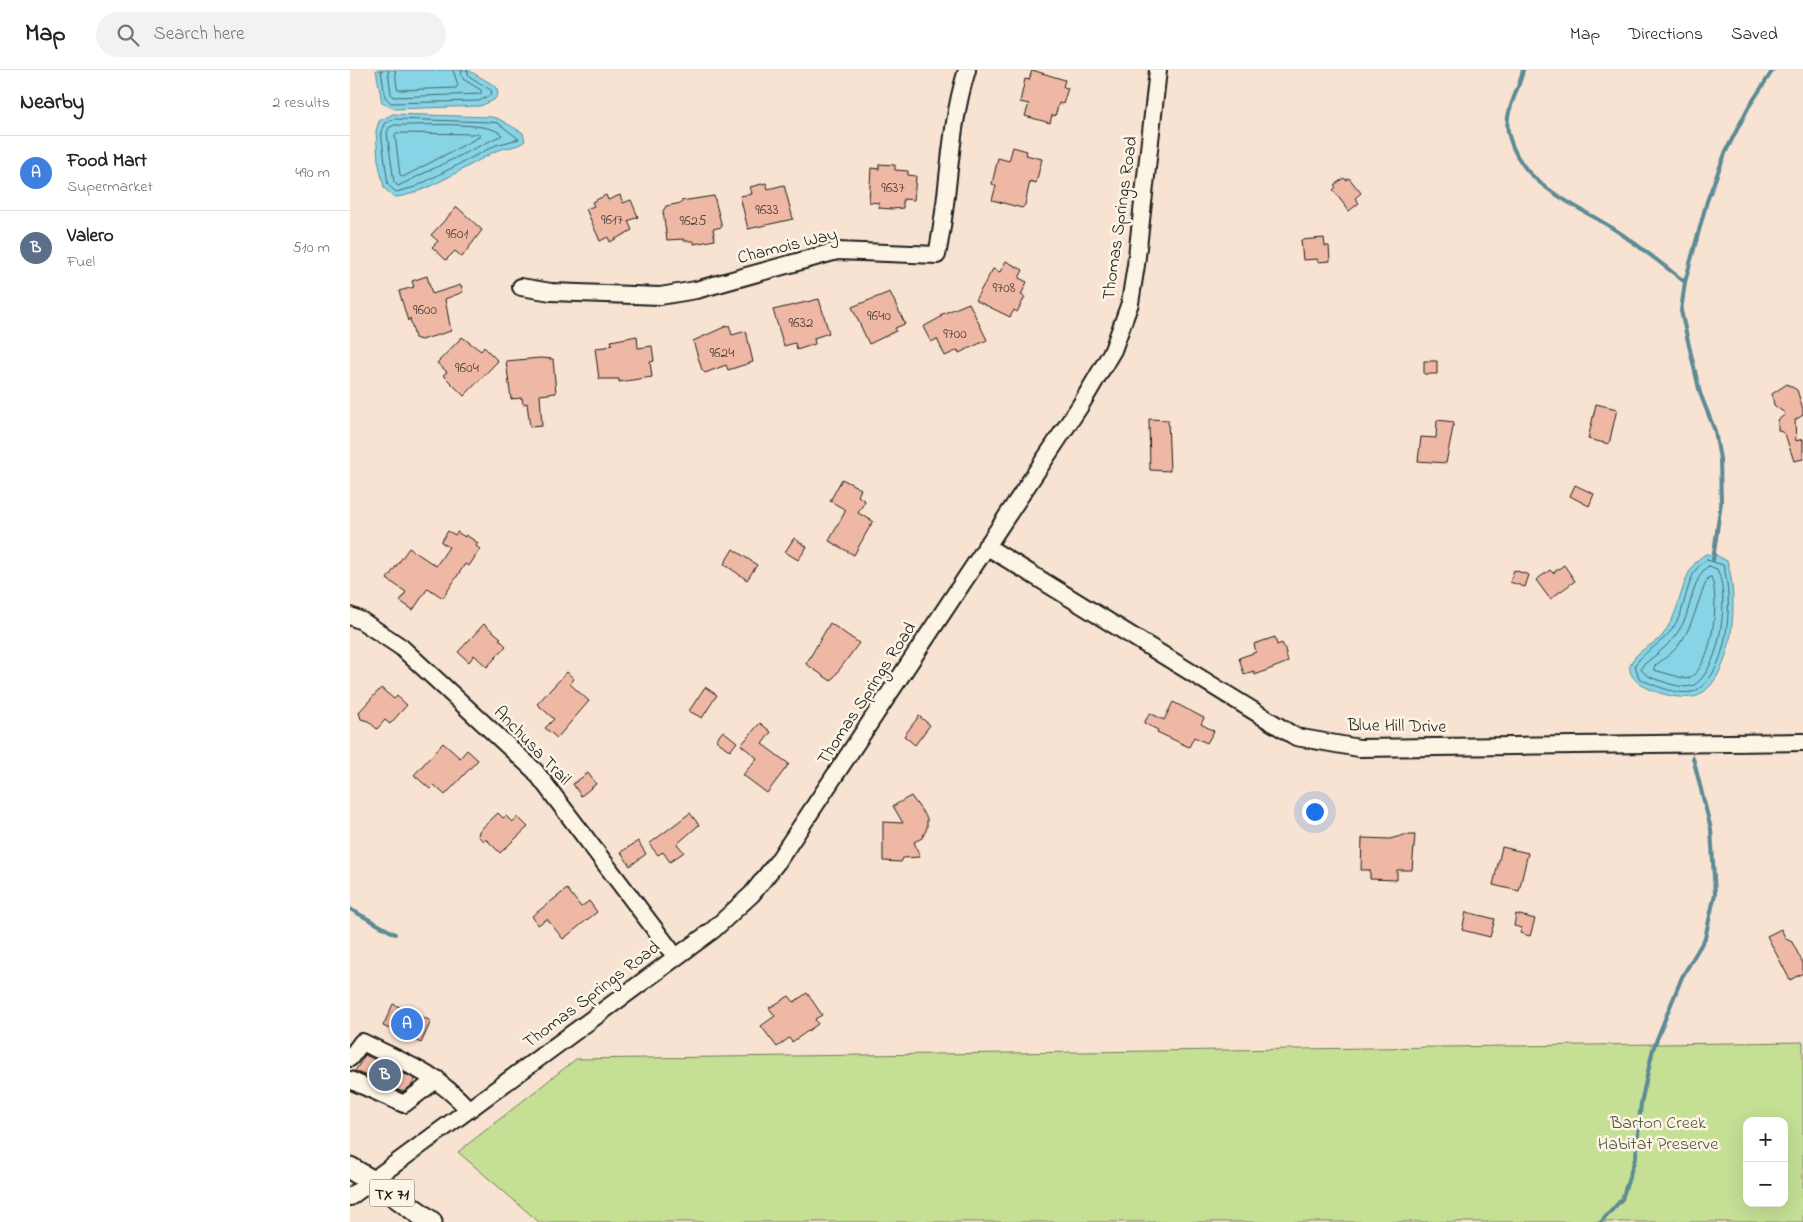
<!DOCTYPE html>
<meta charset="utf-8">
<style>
body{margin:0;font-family:"Indie Flower",sans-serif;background:#f2f2f2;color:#222}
.controls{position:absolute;right:15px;bottom:15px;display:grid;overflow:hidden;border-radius:10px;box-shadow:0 5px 20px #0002}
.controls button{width:45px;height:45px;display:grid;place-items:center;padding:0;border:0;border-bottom:1px solid #e0e0e0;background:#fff;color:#222;font:25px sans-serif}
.you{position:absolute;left:964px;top:741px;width:18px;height:18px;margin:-12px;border:4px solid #fff;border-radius:50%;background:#1a73e8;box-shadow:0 0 0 8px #1a73e833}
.badge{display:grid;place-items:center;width:32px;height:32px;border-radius:50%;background:#ea580c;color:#fff;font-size:16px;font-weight:700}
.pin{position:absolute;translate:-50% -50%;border:2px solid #fff;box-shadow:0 1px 5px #0006}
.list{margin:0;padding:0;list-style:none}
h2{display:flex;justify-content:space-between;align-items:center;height:65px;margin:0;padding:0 20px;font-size:21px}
h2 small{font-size:16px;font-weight:400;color:#767676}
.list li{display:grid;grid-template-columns:32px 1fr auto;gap:15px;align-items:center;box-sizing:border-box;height:75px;padding:0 20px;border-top:1px solid #e0e0e0}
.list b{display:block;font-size:19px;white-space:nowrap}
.list p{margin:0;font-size:16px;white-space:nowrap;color:#767676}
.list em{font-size:16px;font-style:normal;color:#767676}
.icon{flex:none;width:28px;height:28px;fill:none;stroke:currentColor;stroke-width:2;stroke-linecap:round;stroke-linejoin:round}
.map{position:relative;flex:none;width:1453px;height:1152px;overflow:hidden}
header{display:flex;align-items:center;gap:30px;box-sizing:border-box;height:70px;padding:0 25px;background:#fff;border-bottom:1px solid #e0e0e0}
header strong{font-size:24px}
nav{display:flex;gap:28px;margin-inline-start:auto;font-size:18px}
.search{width:350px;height:45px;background:#f2f2f2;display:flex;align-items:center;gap:12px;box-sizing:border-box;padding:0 18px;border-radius:28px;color:#767676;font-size:19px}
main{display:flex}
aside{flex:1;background:#fff}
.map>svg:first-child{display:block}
</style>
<header>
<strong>Map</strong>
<div class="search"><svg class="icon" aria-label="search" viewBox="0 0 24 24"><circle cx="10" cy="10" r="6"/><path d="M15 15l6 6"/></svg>Search here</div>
<nav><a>Map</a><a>Directions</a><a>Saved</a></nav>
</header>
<main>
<aside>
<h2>Nearby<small>2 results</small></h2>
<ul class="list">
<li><span class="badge" style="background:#3f7fe0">A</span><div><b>Food Mart</b><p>Supermarket</p></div><em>490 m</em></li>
<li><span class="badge" style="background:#5c6f8a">B</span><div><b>Valero</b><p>Fuel</p></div><em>510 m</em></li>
</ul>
</aside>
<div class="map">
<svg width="1453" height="1152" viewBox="0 0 1453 1152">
<rect width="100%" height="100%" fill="#f8e3d2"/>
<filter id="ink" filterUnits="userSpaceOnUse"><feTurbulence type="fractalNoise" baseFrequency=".02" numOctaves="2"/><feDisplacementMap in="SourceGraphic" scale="10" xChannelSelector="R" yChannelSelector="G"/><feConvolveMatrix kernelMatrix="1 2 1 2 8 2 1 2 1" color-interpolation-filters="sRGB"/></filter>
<g filter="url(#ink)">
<path fill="#c5df95" stroke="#707e58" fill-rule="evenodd" d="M1453 972V1152H189L108 1082 226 989ZM1397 1051H1434V1133H1397Z"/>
<path fill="#86d4e5" stroke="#5c8a95" d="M26 0H118L142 14 147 19 148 24 144 30 130 36 45 39 32 33Z
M43 44 142 47 149 49 173 63 175 71C167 78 155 77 146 81 120 94 70 127 44 127L34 118 28 90 26 61 29 51Z
M1356 484 1366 485 1377 491C1389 525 1385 605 1349 625 1334 634 1270 617 1281 593 1286 581 1303 575 1312 566 1315 562 1318 557 1320 553 1333 531 1332 497 1356 484Z"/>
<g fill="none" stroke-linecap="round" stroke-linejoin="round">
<path stroke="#46666c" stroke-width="1" d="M31 0 35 27 41 33 129 31 140 26 142 21 119 6 117 0
M38 0 41 24 43 27 131 24V20L113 9 111 0
M45 0 47 18 50 20 106 18 108 15 103 0
M44 49 141 52 148 53 169 69 146 75 65 117 46 122 38 115 31 62 34 54Z
M45 55C66 56 141 50 152 65L48 116 44 112 37 63 39 58Z
M47 63 128 64 131 66 53 107 50 105 45 65Z
M1357 490 1373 495C1384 527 1379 601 1347 620 1334 628 1301 615 1289 608L1285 595C1298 576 1317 574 1329 547 1337 530 1338 498 1357 490Z
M1359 496 1367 499C1380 524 1371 599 1344 615 1337 619 1322 615 1314 612 1305 609 1296 607 1291 599L1293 595C1310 582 1326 570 1335 549 1340 537 1346 501 1359 496Z
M1361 507C1371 527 1362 603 1336 609L1304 600V597C1311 590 1322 584 1328 576 1344 556 1347 530 1358 508Z"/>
<path stroke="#5c8a95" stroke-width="4" d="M1173 0C1169 22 1152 43 1159 66 1172 117 1228 135 1267 161 1291 177 1313 195 1335 212
M1363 490 1371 432 1370 389 1365 361 1350 323 1331 241 1335 212 1357 131 1376 81 1398 38 1423 0
M0 839 45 864
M1251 1152 1272 1129 1286 1086 1291 1033 1303 979 1332 907 1355 868 1365 824 1361 759 1343 688"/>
</g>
<path fill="#efb8a4" stroke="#1c1c1c" d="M682 0 715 10 713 17 718 18 713 34 709 33 705 46 702 45 700 53 675 46 679 34 670 32 675 9 679 10Z
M663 77 677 81 676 85 692 89 686 113 680 111 675 135 672 138 642 130 646 116 642 114 648 88 659 91Z
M529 94 545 95V100L558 101V105L566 106 564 130 553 129V138L542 139 529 138V133L519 132 521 98 529 99Z
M994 108 996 110 999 108 1011 123 1005 128 1009 133 999 141 983 120 986 117 984 115Z
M416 113 418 119 434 115 443 149 398 159 390 126 402 124 400 117Z
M256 125 258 130 270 125 273 133 281 130 288 147 278 151 282 160 260 172 258 167 250 171 236 139 244 136 242 132Z
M364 126 372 157 363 159 365 170 344 174V171H334V169L317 170 313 141 316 136 331 133V131Z
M107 137 132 160 112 187 105 181 96 190 82 177 88 171 81 165Z
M974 168 975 176H979L980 191 968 192 967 189 953 190 951 170Z
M656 191 673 200 669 208 677 212 671 225 675 227 667 242 664 240 660 247 625 230 643 199 650 202Z
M77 206 82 224 111 215 113 222 95 229 101 261 71 270 65 268 60 248 58 251 49 221 64 217 62 211Z
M540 222 555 254 545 258 546 261 519 274 502 237Z
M469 229 479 263 464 268 465 274 447 280 445 273 434 276 423 240Z
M619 233 637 270 609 283 608 280 595 286 587 269 581 272 573 257 591 247 590 245Z
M379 255 382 265 396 261 403 292 378 300 376 295 355 303 352 300 343 271Z
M287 266 288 278 302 276 304 291 300 292 302 307 269 312V309H249L245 278 256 277 262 274 261 271Z
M112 267 131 281 134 277 148 291 114 326 93 305 97 302 87 293Z
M190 288 203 289 206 323 190 325 192 356 180 357 177 333 173 334 172 328 161 329 156 291Z
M1074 291H1087V304H1074Z
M1437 314 1447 320 1453 339V345L1445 350 1446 371 1453 369V389L1444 391 1435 364 1428 360V350L1436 344 1424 335 1422 324Z
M1246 334 1267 339 1259 374 1238 369Z
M799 349 818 350 820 401 800 400Z
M1087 350 1104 352 1096 393 1068 391 1071 367 1086 368Z
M492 409 511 419 508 426 515 431 508 443 523 451 504 485 479 471 496 440 480 431Z
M1225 415 1244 424 1239 436 1220 426Z
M98 461 105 465 107 462 115 467 116 465 128 473 126 476 130 479 119 496 115 494 93 528 78 518 63 540 50 531 56 522 37 509 59 478 86 496 99 477 91 472Z
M444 468 457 477 448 490 435 482Z
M383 479 407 495 397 510 374 494Z
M1214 495 1225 511 1200 529 1186 510 1200 500 1203 503Z
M1164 500 1179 505 1175 517 1160 512Z
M480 553 509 573 481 611 456 594Z
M134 554 151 568 149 569 156 576 137 597 124 585 119 592 108 582Z
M925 567 927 575 932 573 935 579 938 592 905 605 904 601 894 604 889 588 906 582 904 574Z
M217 602 224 609 220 614 239 631 207 668 195 658 204 649 187 634Z
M355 617 367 625 352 648 339 641Z
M31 618 44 629 47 626 57 635 40 654 35 650 27 659 18 651 11 649 9 642Z
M823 632 854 648 851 654 864 661 857 673 844 667 839 677 807 662 808 660 794 653 800 643 814 650Z
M569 646 580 655 565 675 554 666Z
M410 653 421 662 412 674 439 694 417 723 393 705 407 688 391 675Z
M373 661 387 672 380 681 366 670Z
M93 673 110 688 117 680 128 690 95 725 84 715 80 719 64 705Z
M238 703 246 714 231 726 223 714Z
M561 726 577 748V758L572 768 564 772 570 787 553 788 551 792 533 791V752L553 753 543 736Z
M148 743 153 748 156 746 162 752 168 747 178 757 150 783 137 770H132L128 766 129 761Z
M340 743 349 755 327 774 334 782 320 792 313 782 308 785 299 774Z
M1054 765H1065L1062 800H1047V810L1020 809V800H1011L1012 768 1040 769Z
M288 771 296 784 280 796 271 782Z
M1152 777 1178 783 1169 821 1143 815Z
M217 819 231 837 239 831 247 842 213 869 197 849 188 855 182 846Z
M1116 842 1145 849 1140 867 1112 860Z
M1166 844 1185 849 1180 866 1170 863 1172 858 1164 856Z
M1431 859 1436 869 1442 872 1453 893V903L1440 910 1417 866Z
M457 923 472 945 465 949 468 954 442 972 439 968 427 977 411 956 425 946 419 938 439 926 444 932Z
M43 934 81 951 71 973 33 956Z
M15 985 65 1009 62 1015 53 1022 5 1001Z"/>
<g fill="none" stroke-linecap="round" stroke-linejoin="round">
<defs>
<path id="minor" d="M171 217 201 222 310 226 346 220 487 181 587 185C600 124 598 60 617 0
M636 476 946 667 1009 678 1453 672
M0 546 12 551 51 577 185 701 325 886
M0 988 12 972C53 992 87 1004 118 1039
M0 1010 54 1034 87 1009
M0 1127 363 860 402 824 428 791 730 336 763 280 780 233 786 195 808 0"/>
<path id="major" d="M0 1098 44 1125 81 1152"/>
</defs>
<use href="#minor" stroke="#1c1c1c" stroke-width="20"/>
<use href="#major" stroke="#1c1c1c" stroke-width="25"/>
<use href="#minor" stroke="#fcf5e5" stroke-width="16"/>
<use href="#major" stroke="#fcf5e5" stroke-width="21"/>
</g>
</g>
<g text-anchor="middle" stroke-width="5" stroke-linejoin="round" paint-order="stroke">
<g font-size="15" fill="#51433e">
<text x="543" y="122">9637</text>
<text x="417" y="144">9633</text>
<text x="262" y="154">9617</text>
<text x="343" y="155">9625</text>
<text x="107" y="168">9601</text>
<text x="654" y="222">9708</text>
<text x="75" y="244">9600</text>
<text x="529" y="250">9640</text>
<text x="451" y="257">9632</text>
<text x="605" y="268">9700</text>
<text x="372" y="287">9624</text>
<text x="117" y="302">9604</text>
</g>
<rect fill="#fcf5e5" stroke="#5f5d58" stroke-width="1" x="19.5" y="1109.5" width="45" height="27" rx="4"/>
<g font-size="16" font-weight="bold" fill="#1c1c1c">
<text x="42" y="1129">TX 71</text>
</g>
<g font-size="18" fill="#1c1c1c" stroke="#fcf5e5">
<text transform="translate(769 148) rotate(-82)" y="6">Thomas Springs Road</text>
<text transform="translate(437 175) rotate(-14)" y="6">Chamois Way</text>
<text transform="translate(516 623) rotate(-57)" y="6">Thomas Springs Road</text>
<text transform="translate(1047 655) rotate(1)" y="6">Blue Hill Drive</text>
<text transform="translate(183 675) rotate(46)" y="6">Anchusa Trail</text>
<text transform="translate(241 924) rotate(-37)" y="6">Thomas Springs Road</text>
</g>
<g font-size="18" fill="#4f5640" stroke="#fcf5e5">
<text x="1308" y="1058">Barton Creek<tspan x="1308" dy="21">Habitat Preserve</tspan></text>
</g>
</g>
</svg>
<div class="controls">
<button>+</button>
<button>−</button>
</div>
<div class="you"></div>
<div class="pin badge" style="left:57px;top:954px;background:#3f7fe0">A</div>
<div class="pin badge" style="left:35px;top:1005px;background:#5c6f8a">B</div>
</div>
</main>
